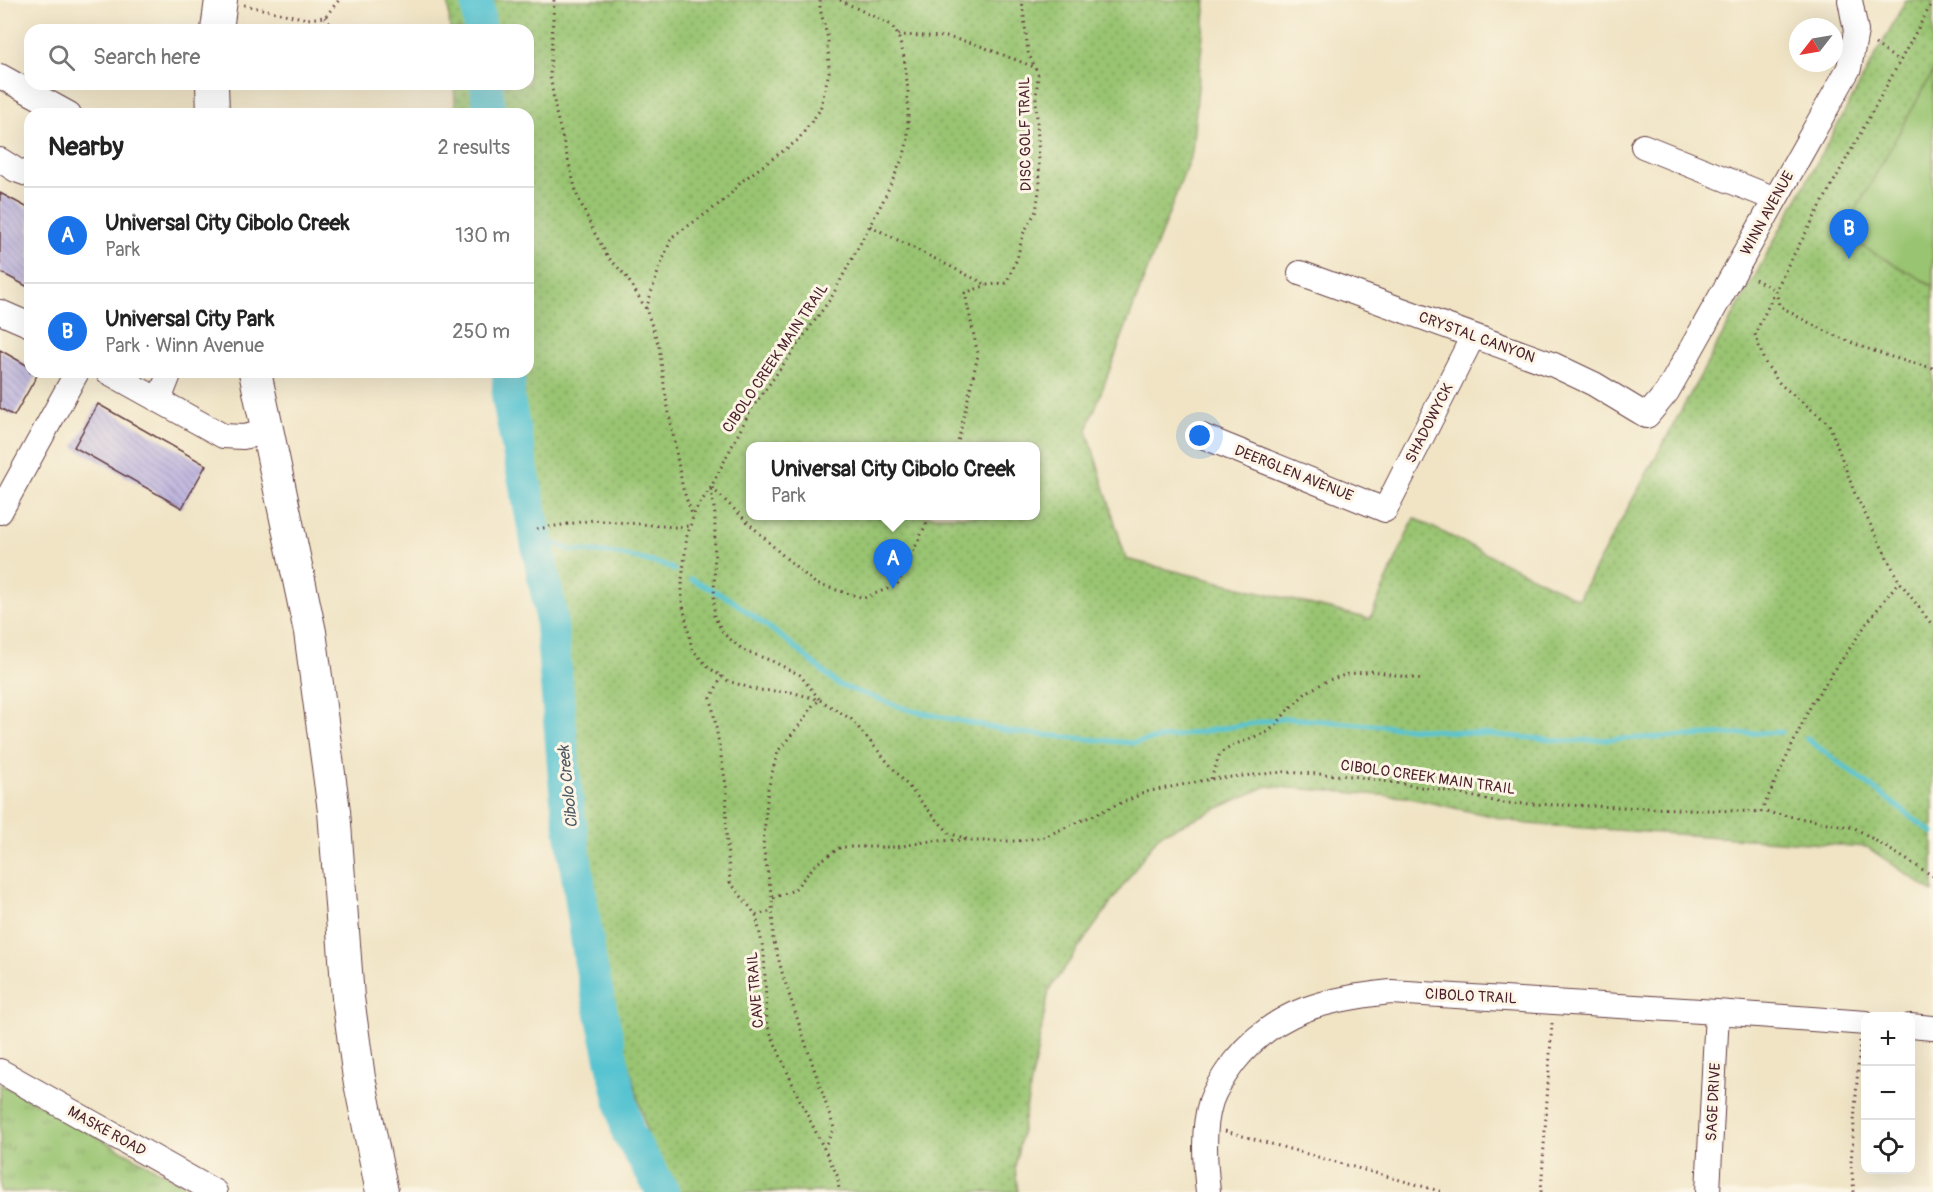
<!DOCTYPE html>
<meta charset="utf-8">
<style>
body{margin:0;font-family:Pangolin,sans-serif;background:#f6f6f6;color:#222}
.controls{position:absolute;right:18px;bottom:18px;display:grid;overflow:hidden;border-radius:12px;box-shadow:0 6px 24px #0002}
.controls button{width:54px;height:54px;display:grid;place-items:center;padding:0;border:0;border-bottom:2px solid #e0e0e0;background:#fff;color:#222;font:30px sans-serif}
.compass{position:absolute;left:1789px;top:18px;width:54px;height:54px;border-radius:50%;background:#fff;box-shadow:0 6px 24px #0002;rotate:239deg}
.you{position:absolute;left:1200px;top:436px;width:21px;height:21px;margin:-15px;border:4px solid #fff;border-radius:50%;background:#1a73e8;box-shadow:0 0 0 9px #1a73e833}
.badge{display:grid;place-items:center;width:39px;height:39px;border-radius:50%;background:#1a73e8;color:#fff;font-size:20px;font-weight:700}
.pin{position:absolute;translate:-50% -50px;filter:drop-shadow(0 2px 3px #0008)}
.pin::after{content:'';position:absolute;top:32px;width:21px;height:18px;background:inherit;clip-path:polygon(0 0,100% 0,50% 100%)}
.popup{position:absolute;left:746px;top:442px;width:294px;height:78px;box-sizing:border-box;display:grid;place-content:center;border-radius:12px;background:#fff;filter:drop-shadow(0 2px 4px #0005);font-size:20px;white-space:nowrap;color:#767676}
.popup b{font-size:22px;color:#222}
.popup::after{content:'';position:absolute;left:50%;top:100%;margin-left:-12px;border:12px solid transparent;border-top-color:#fff}
.list{margin:0;padding:0;list-style:none}
h2{display:flex;justify-content:space-between;align-items:center;height:78px;margin:0;padding:0 24px;font-size:26px}
h2 small{font-size:20px;font-weight:400;color:#767676}
.list li{display:grid;grid-template-columns:39px 1fr auto;gap:18px;align-items:center;box-sizing:border-box;height:96px;padding:0 24px;border-top:2px solid #e0e0e0}
.list b{display:block;font-size:22px;white-space:nowrap}
.list p{margin:0;font-size:20px;white-space:nowrap;color:#767676}
.list em{font-size:20px;font-style:normal;color:#767676}
.icon{flex:none;width:33px;height:33px;fill:none;stroke:currentColor;stroke-width:2;stroke-linecap:round;stroke-linejoin:round}
.map{position:relative;flex:none;width:1933px;height:1192px;overflow:hidden}
.search{position:absolute;background:#fff;box-shadow:0 6px 24px #0002;left:24px;top:24px;width:510px;height:66px;display:flex;align-items:center;gap:15px;box-sizing:border-box;padding:0 21px;border-radius:18px;color:#767676;font-size:22px}
.panel{position:absolute;background:#fff;box-shadow:0 6px 24px #0002;left:24px;top:108px;width:510px;height:270px;border-radius:18px}
.map>svg:first-child{display:block}
</style>
<div class="map">
<svg width="1933" height="1192" viewBox="0 0 1933 1192">
<defs>
<pattern id="grass-tufts" width="24" height="20" patternUnits="userSpaceOnUse" patternTransform="scale(1.5)"><rect width="24" height="20" fill="#99c471"/><path d="M3 7l-1-3M5 7V3M7 7l1-3M15 17l-1-3M17 17v-4M19 17l1-3" fill="none" stroke="#7f9f5d"/></pattern>
<pattern id="park-dots" width="8" height="8" patternUnits="userSpaceOnUse" patternTransform="scale(1.5)"><rect width="8" height="8" fill="#99c471"/><path d="M2 2h.1M6 6h.1" fill="none" stroke="#7f9f5d" stroke-width="1.8" stroke-linecap="round"/></pattern>
<pattern id="building-back-hatch" width="6" height="6" patternUnits="userSpaceOnUse" patternTransform="scale(1.5)"><rect width="6" height="6" fill="#b9b0de"/><path d="M-1 5l2 2M0 0l6 6M5-1l2 2" fill="none" stroke="#988fb4"/></pattern>
</defs>
<rect width="100%" height="100%" fill="#fcf5e5"/>
<filter id="ink" filterUnits="userSpaceOnUse"><feTurbulence type="fractalNoise" baseFrequency=".0167" numOctaves="2"/><feDisplacementMap in="SourceGraphic" scale="12" xChannelSelector="R" yChannelSelector="G"/><feConvolveMatrix kernelMatrix="1 2 1 2 8 2 1 2 1" color-interpolation-filters="sRGB"/></filter>
<filter id="wash" filterUnits="userSpaceOnUse"><feTurbulence type="fractalNoise" baseFrequency=".008" numOctaves="4" result="noise"/><feDisplacementMap in="SourceGraphic" scale="24" xChannelSelector="R" yChannelSelector="G"/><feGaussianBlur stdDeviation="1.35" result="paint"/><feColorMatrix in="noise" values="0 0 0 0 0 0 0 0 0 0 0 0 0 0 0 0 0 1.4 0 .05"/><feComposite in="paint" operator="in"/></filter>
<g filter="url(#wash)">
<rect width="100%" height="100%" fill="#f0e4c5"/>
<path fill="url(#grass-tufts)" stroke="#72724e" stroke-width="1.5" d="M0 1083 197 1192H0Z"/>
<path fill="url(#park-dots)" stroke="#72724e" stroke-width="1.5" fill-rule="evenodd" d="M448 0H1206L1192 152 1087 430 1126 559 1370 619 1414 518 1578 599 1906 0H1933V892L1867 847 1527 824 1405 797 1267 786 1159 835 1049 990 1015 1167 1018 1192H663L552 776 534 534 498 372H528V114H456L454 84H528V30H450ZM750 446H1036V516H750Z"/>
<path fill="#99c471" stroke="#72724e" stroke-width="1.5" d="M1933 72V286L1842 235Z"/>
<g fill="none" stroke-linecap="round" stroke-linejoin="round">
<path stroke="#58c4d1" stroke-width="5" d="M534 534 570 550 618 554 665 565 674 570
M691 579 730 599 790 643 839 685 909 710 1013 732 1132 743 1286 718 1568 741 1782 732
M1806 738 1933 833"/>
<path stroke="#58c4d1" stroke-width="33" d="M477 0 480 30
M486 84 490 114
M509 372 508 398 550 609 566 795 590 961 628 1133 663 1192"/>
</g>
<g id="blocks">
<path fill="url(#building-back-hatch)" d="M0 193 30 209V288L0 272Z
M0 350 30 367V372H39L14 416 0 408Z
M98 404 206 465 182 508 74 447Z"/>
</g>
</g>
<g filter="url(#ink)">
<use href="#blocks" fill-opacity="0" stroke="#633d42" stroke-width="1.5"/>
<g fill="none" stroke-linecap="round" stroke-linejoin="round">
<defs>
<path id="minor" d="M0 76 69 114
M1643 146 1775 199
M0 160 16 170 30 175
M1300 273 1554 365 1594 384 1647 416 1667 392 1849 68 1856 31 1850 0
M0 312 30 325
M108 372 223 436 243 437 268 432
M159 400 170 372
M1202 436 1385 510 1473 336
M0 512 77 372
M1910 1026 1933 1028
M0 1071 215 1192
M1208 1192C1205 1163 1202 1129 1211 1101 1216 1087 1225 1074 1234 1062 1276 1009 1327 999 1391 992L1717 1012 1866 1023
M1708 1192 1717 1012"/>
<path id="major" d="M217 30 221 0
M212 84 213 114
M255 372 310 632 334 811 348 998 359 1078 382 1192"/>
</defs>
<use href="#minor" stroke="#633d42" stroke-width="26"/>
<use href="#major" stroke="#633d42" stroke-width="34"/>
<path stroke="#633d42" stroke-width="3" stroke-dasharray="1.5 4.5" stroke-linecap="butt" d="M554 0 550 75 556 113 577 195 593 230 608 257 626 276 646 309 659 346 665 392 683 489 693 517
M840 0 891 25 898 35 904 57 908 90V139L904 155 883 201 831 298 750 411 711 487 695 511 687 536 682 580V601L692 649 708 667 728 681 757 690 791 692 820 700 851 719 931 813 949 833 972 841H1018L1044 837 1146 792 1211 779 1284 772 1352 776 1446 791 1503 803 1766 812 1855 828 1933 876
M1933 1 1787 267 1755 334 1764 361 1780 384 1829 424 1855 494 1899 581 1933 626
M244 5 307 19 325 17 339 0
M325 17 334 30
M898 35 946 37 973 43 1034 67
M1875 44 1899 61
M870 226 987 285
M1755 279 1776 291 1779 305C1823 334 1882 357 1933 368
M646 309 659 269 672 237 707 213 728 197 742 181 798 140 820 110 829 72 828 39 820 9V0
M957 446 978 355 965 293 987 285 1006 283 1017 259 1023 234 1036 211 1040 184 1036 98 1038 75 1028 52 1022 0
M712 488 778 551 816 584 864 598 897 585 930 516
M711 489 715 515 714 616 724 634 743 650 772 661 800 675 820 700 813 705 802 722 778 751 768 789 763 846 772 898 773 938 783 976 834 1128 824 1148
M537 529 593 520 675 527 690 526
M722 676 711 698 727 791 726 832 730 882 756 915 764 953 767 1025 797 1094 838 1177 839 1192
M1211 779 1220 753 1236 744 1267 732 1276 725 1287 711 1307 692 1329 680 1348 674 1373 671 1423 680
M1761 812 1812 703 1867 623 1899 581
M773 898 794 890 816 864 841 847H897L930 841 966 840
M756 915 772 911
M1225 1131 1443 1192
M1541 1192 1552 1023
M1854 1192 1851 1163 1860 1041"/>
<use href="#minor" stroke="#fff" stroke-width="24"/>
<use href="#major" stroke="#fff" stroke-width="32"/>
</g>
</g>
<g text-anchor="middle" stroke-width="6" stroke-linejoin="round" paint-order="stroke">
<g font-size="15" fill="#4a1f2b" stroke="#fcf5e5">
<text transform="translate(1025 134) rotate(-91)" y="5">DISC GOLF TRAIL</text>
<text transform="translate(1767 213) rotate(-61)" y="5">WINN AVENUE</text>
<text transform="translate(1477 337) rotate(20)" y="5">CRYSTAL CANYON</text>
<text transform="translate(775 358) rotate(-56)" y="5">CIBOLO CREEK MAIN TRAIL</text>
<text transform="translate(1429 423) rotate(-63)" y="5">SHADOWYCK</text>
<text transform="translate(1294 473) rotate(22)" y="5">DEERGLEN AVENUE</text>
<text transform="translate(1428 777) rotate(8)" y="5">CIBOLO CREEK MAIN TRAIL</text>
<text transform="translate(755 990) rotate(-95)" y="5">CAVE TRAIL</text>
<text transform="translate(1471 996) rotate(3)" y="5">CIBOLO TRAIL</text>
<text transform="translate(1713 1102) rotate(-87)" y="5">SAGE DRIVE</text>
<text transform="translate(107 1131) rotate(29)" y="5">MASKE ROAD</text>
</g>
<g font-size="16" font-style="italic" fill="#4f5965" stroke="#fcf5e5">
<text transform="translate(567 787) rotate(-96)" y="6">Cibolo Creek</text>
</g>
</g>
</svg>
<div class="controls">
<button>+</button>
<button>−</button>
<button><svg class="icon" aria-label="locate" viewBox="0 0 24 24"><circle cx="12" cy="12" r="6"/><path d="M12 2v4M12 18v4M2 12h4M18 12h4"/></svg></button>
</div>
<svg class="compass" viewBox="-18 -18 36 36"><path d="M0-13l5 13h-10z" fill="#e53935"/><path d="M0 13l5-13h-10z" fill="#767676"/></svg>
<div class="you"></div>
<div class="pin badge" style="left:893px;top:589px">A</div>
<div class="popup"><b>Universal City Cibolo Creek</b>Park</div>
<div class="pin badge" style="left:1849px;top:259px">B</div>
<div class="search"><svg class="icon" aria-label="search" viewBox="0 0 24 24"><circle cx="10" cy="10" r="6"/><path d="M15 15l6 6"/></svg>Search here</div>
<section class="panel">
<h2>Nearby<small>2 results</small></h2>
<ul class="list">
<li><span class="badge">A</span><div><b>Universal City Cibolo Creek</b><p>Park</p></div><em>130 m</em></li>
<li><span class="badge">B</span><div><b>Universal City Park</b><p>Park · Winn Avenue</p></div><em>250 m</em></li>
</ul>
</section>
</div>
